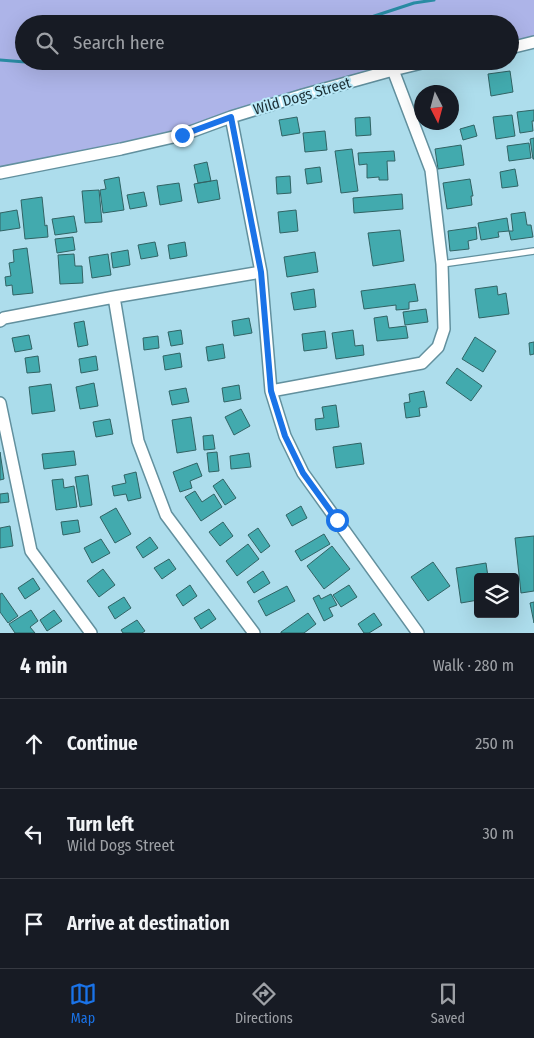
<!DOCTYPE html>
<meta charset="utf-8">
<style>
body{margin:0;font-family:"Fira Sans Condensed",sans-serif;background:#20242c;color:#f1f3f6}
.controls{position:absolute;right:15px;bottom:15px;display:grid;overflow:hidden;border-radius:5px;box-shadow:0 5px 20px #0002}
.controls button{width:45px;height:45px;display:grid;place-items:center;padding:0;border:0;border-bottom:1px solid #363941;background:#171b24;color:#f1f3f6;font:25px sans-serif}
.compass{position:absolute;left:414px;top:85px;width:45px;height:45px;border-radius:50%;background:#171b24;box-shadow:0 5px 20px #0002;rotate:174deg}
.stop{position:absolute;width:15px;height:15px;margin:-11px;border:4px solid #1a73e8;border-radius:50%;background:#fff}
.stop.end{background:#1a73e8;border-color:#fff;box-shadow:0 1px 5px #0008}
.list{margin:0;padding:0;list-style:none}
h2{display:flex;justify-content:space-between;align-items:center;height:65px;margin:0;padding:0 20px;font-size:21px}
h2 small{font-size:16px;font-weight:400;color:#9ea1a6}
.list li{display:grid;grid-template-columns:32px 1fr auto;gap:15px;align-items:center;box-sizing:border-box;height:90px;padding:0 20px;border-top:1px solid #363941}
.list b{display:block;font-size:19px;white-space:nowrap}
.list p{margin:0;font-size:16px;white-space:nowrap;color:#9ea1a6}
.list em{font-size:16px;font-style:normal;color:#9ea1a6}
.icon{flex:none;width:28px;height:28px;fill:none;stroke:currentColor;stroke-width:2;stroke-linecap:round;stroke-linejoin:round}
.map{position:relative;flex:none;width:534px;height:633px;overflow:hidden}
.search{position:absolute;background:#171b24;box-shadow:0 5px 20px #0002;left:15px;right:15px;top:15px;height:55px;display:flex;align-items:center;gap:12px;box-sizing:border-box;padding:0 18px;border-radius:28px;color:#9ea1a6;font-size:19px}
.sheet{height:335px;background:#171b24}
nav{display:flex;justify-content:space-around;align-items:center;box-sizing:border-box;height:70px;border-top:1px solid #363941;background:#171b24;font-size:14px;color:#9ea1a6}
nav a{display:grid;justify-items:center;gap:2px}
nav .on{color:#1a73e8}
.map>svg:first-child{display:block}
</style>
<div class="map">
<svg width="534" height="633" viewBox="0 0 534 633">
<rect width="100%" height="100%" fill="#adddec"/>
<path fill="#adb4e8" d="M0 0H534V42L510 48V24H24V61H430L182 135 0 173Z"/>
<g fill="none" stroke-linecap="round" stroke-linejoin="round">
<path stroke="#298ca4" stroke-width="3" d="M350 24 414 3 434 0
M0 60 75 66 93 61"/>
</g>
<path fill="#42aaae" stroke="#316364" d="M510 71 513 92 491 96 488 74Z
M534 110V121H532L533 131 520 133 517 112Z
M512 115 515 136 496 139 493 117Z
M297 117 300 133 282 136 279 120Z
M370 117 371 135 356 136 355 118Z
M474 125 477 136 463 140 460 129Z
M325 131 327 150 305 152 303 133Z
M534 138V159H533L530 139Z
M529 143 531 158 509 161 507 146Z
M461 145 464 165 438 169 435 149Z
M352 149 358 191 341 193 335 151Z
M394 151 395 161H387L388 180H379V177L367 178V164L359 165 358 153Z
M207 162 211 181 198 183 194 165Z
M320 167 322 182 307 184 305 169Z
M515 169 518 186 502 188 500 172Z
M290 176 291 193 277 194 276 177Z
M119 177 124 210 103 213 100 190 106 189 104 180Z
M470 179 473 196H471L472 205 447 209 443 183Z
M217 180 220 199 198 203 194 184Z
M179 183 182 201 160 205 157 186Z
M99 190 102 222 85 223 82 191Z
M144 192 147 206 130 209 127 195Z
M402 194 403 209 354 213 353 198Z
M42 197 45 226 47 225 48 237 25 239 21 200Z
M17 210 20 228 0 231V213Z
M296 210 298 231 280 233 278 212Z
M525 212 527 225H531L533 237 511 240 509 231H513L511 214Z
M74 216 77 232 55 235 52 219Z
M507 218 509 231 498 232 499 237 481 240 478 223Z
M476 227 477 239 468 241 469 249 450 251 448 231Z
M400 230 404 261 373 266 368 233Z
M73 237 75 250 57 253 55 239Z
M155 242 158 256 141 259 138 245Z
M185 242 187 256 170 259 168 245Z
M27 248 33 293 13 295 12 285 6 286 5 277 11 276 9 263 14 262 13 250Z
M128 250 130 265 113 268 111 253Z
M315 252 318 272 287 277 284 257Z
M74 254 75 266H82L83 283 60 284 58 255Z
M108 254 111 275 92 278 89 257Z
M415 284 418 301 409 302V309L396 310V305L364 309 361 291Z
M497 286 498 295 506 293 509 314 479 318 475 289Z
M314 289 316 307 294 310 291 293Z
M426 309 428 322 405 325 403 312Z
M387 316 389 328 406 326 408 338 377 341 374 318Z
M249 318 252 333 234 336 232 321Z
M84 321 88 345 78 347 74 323Z
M181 330 183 344 171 346 168 332Z
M353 330 355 346 363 345 364 355 336 359 332 333Z
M325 331 327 348 304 351 302 334Z
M29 335 32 349 15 352 12 338Z
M158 336 159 348 144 350 143 338Z
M475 337 496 351 483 372 462 359Z
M534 342V354L530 355 529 343Z
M223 344 225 358 208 361 206 347Z
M180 353 182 367 165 370 163 356Z
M38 356 40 372 27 373 25 358Z
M96 356 98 370 81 373 79 359Z
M457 368 482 386 471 401 446 383Z
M94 383 98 406 80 409 76 387Z
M51 384 55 411 32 414 29 387Z
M239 385 241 399 224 402 222 388Z
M186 388 189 402 172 405 169 391Z
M424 391 427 407 419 408 420 416 406 418 404 403 410 402 409 394Z
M336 405 339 427 316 430 315 419 324 418 322 407Z
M241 409 250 426 234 435 225 417Z
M191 417 196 450 177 453 172 420Z
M110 419 113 434 96 437 93 422Z
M213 435 215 449 204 450 203 436Z
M361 443 364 464 336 468 333 447Z
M74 451 76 465 44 469 42 454Z
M0 452 4 479 0 480Z
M217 452 219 471 209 472 207 453Z
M249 453 251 467 231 469 230 456Z
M197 463 202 476 190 481 192 488 180 492 173 472Z
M136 472 141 498 128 501 126 494 114 496 112 486 126 483 124 475Z
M88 475 92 505 80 507 75 477Z
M63 479 64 488 74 486 77 507 56 510 52 480Z
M223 479 236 498 225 505 213 486Z
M195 491 202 502 214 494 222 507 201 521 185 497Z
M8 493 9 502 0 503V494Z
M301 506 307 518 292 526 286 515Z
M116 508 131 534 115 543 100 517Z
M78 520 80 532 63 535 61 522Z
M223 522 233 536 220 546 209 532Z
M10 526 13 546 0 548V528Z
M258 528 270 546 261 553 248 535Z
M324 534 330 544 301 561 295 551Z
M534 536V591L521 593 515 538Z
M150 537 158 548 143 558 136 547Z
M101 539 110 553 92 563 84 548Z
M248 544 259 559 237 576 226 561Z
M332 546 350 569 324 589 307 566Z
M169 559 176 569 162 579 154 568Z
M433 562 450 586 428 601 411 577Z
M486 563 488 577H478V600L461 603 456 568Z
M103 569 115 585 99 597 87 581Z
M263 571 270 583 254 593 247 582Z
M33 578 40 589 25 599 18 588Z
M190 585 197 596 183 606 176 595Z
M349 585 357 597 341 607 333 595Z
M287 586 295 601 266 616 258 601Z
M2 593 18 616 8 623 0 612V594Z
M331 594 337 605 329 608 333 616 324 621 313 598 319 595 321 599Z
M124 597 131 608 115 619 108 607Z
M534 602V623L530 603Z
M209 609 216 619 201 629 194 618Z
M31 610 38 621 30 627 35 633H15L9 624Z
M54 610 62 621 47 631 40 620Z
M308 613 316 624 304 633H281V632Z
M374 613 382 625 369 633H364L358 624Z
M137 620 145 631 142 633H123L121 630Z"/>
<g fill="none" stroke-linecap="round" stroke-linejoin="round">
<defs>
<path id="lane" d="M442 264 534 251"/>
<path id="street" d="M510 48 534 42
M231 117 261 272 271 391 285 436 303 473 418 633
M0 173 121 149 182 135 231 117 303 95 393 70 430 61
M114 297 138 441 166 515 254 633
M0 321 4 318 114 297 261 272
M271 391 422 363 438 347 444 329 442 264 431 170 393 70
M0 403 31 551 91 633"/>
</defs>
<use href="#lane" stroke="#62909e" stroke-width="8"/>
<use href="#street" stroke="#62909e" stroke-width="14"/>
<use href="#lane" stroke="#fff" stroke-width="5.5"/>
<use href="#street" stroke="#fff" stroke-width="11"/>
</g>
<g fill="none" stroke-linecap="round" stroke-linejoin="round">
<path stroke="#1a73e8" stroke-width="6" d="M182 135 231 117 261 272 271 391 285 436 303 473 337 520"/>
</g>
<g text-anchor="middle" stroke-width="4" stroke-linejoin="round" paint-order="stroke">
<g font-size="15" fill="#1b2f34" stroke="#baeaf9">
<text transform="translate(302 96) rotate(-16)" y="5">Wild Dogs Street</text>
</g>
</g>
</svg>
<div class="controls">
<button><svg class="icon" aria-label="layers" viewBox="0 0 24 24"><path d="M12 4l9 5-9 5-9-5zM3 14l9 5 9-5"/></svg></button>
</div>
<svg class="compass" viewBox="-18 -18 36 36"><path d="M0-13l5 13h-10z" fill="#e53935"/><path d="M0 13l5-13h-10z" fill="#9ea1a6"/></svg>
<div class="stop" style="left:337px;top:520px"></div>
<div class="stop end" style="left:182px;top:135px"></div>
<div class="search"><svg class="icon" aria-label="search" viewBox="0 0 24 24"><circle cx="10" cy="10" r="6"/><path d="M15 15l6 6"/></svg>Search here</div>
</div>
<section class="sheet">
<h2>4 min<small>Walk · 280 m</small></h2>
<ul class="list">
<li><svg class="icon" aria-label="ahead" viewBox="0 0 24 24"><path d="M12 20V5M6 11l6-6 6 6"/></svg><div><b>Continue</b></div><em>250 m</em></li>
<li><svg class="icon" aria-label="left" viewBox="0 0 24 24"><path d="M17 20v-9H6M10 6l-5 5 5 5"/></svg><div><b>Turn left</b><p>Wild Dogs Street</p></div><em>30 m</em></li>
<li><svg class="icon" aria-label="arrive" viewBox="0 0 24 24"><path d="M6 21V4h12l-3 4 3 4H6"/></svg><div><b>Arrive at destination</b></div></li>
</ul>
</section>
<nav>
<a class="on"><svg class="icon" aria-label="map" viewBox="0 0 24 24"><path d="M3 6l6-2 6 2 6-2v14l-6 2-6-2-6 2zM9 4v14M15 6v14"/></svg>Map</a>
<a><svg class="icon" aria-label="directions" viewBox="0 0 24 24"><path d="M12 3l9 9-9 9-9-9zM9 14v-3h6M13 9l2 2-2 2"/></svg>Directions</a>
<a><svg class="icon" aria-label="saved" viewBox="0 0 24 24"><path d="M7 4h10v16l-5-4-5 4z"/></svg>Saved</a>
</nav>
